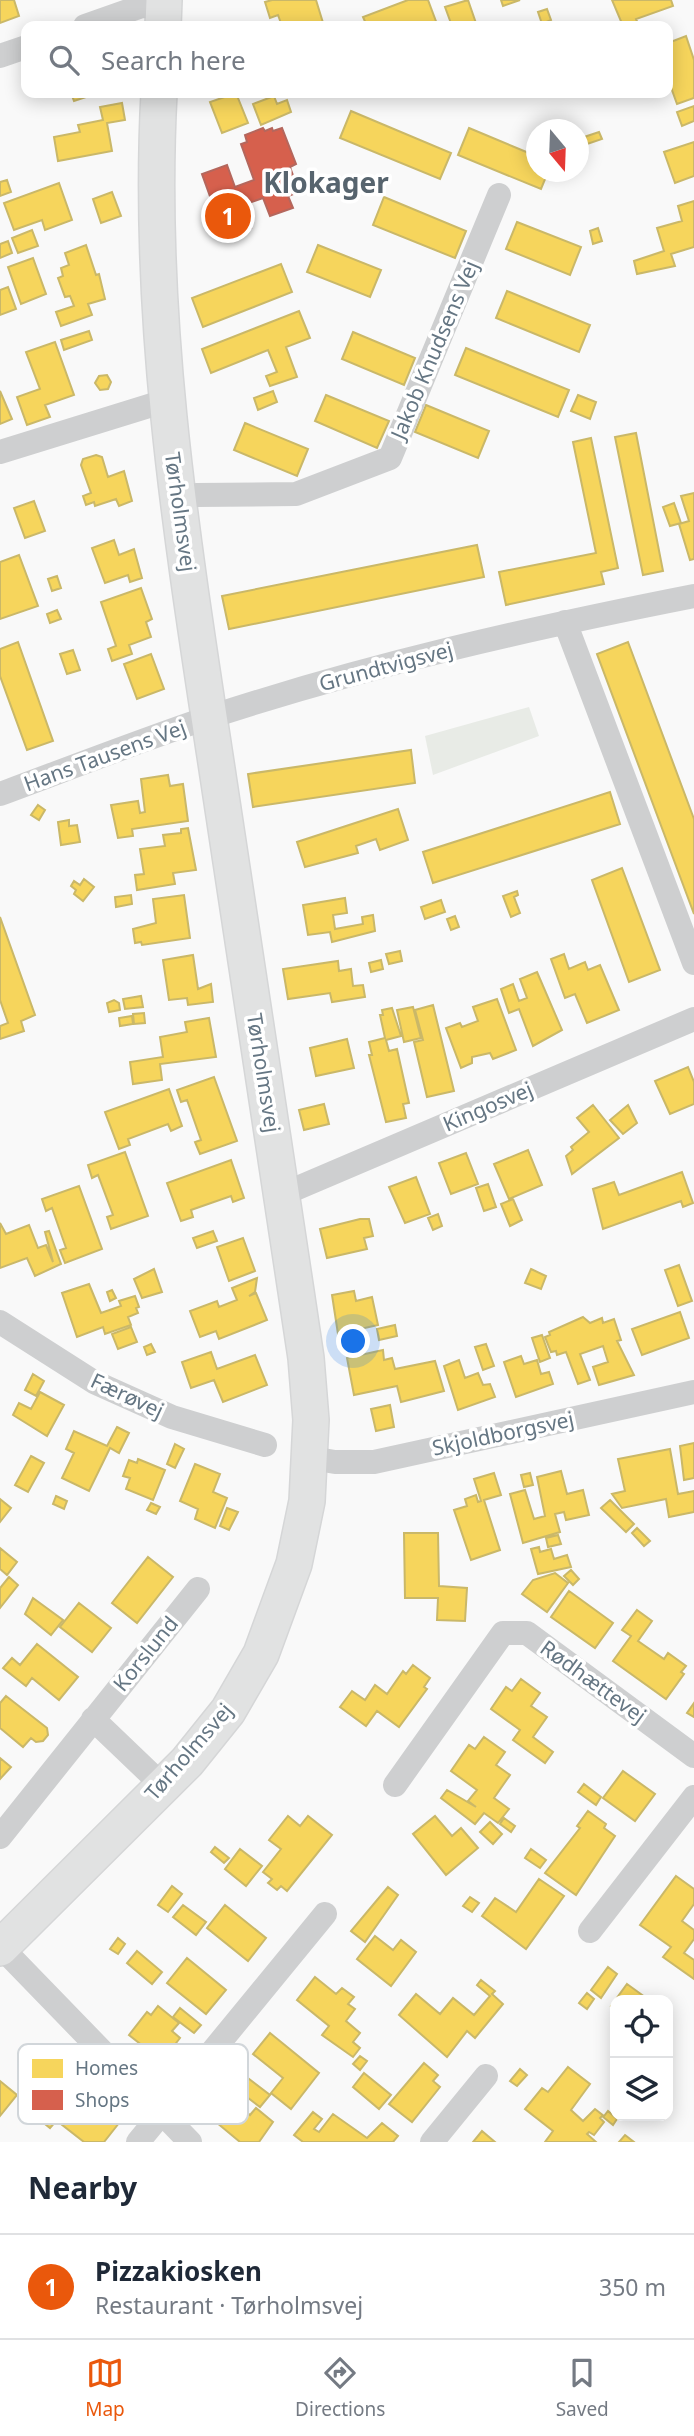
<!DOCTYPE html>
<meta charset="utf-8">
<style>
body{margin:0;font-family:"Noto Sans",sans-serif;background:#f2f2f3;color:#1f2937}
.controls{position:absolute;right:21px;bottom:21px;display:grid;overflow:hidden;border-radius:14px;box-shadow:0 4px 18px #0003}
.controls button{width:63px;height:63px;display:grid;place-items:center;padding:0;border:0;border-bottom:2px solid #e0e1e3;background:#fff;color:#1f2937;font:35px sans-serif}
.compass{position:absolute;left:526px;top:119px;width:63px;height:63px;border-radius:50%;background:#fff;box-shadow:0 4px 18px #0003;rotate:161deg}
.you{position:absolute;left:354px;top:1342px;width:24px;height:24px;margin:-18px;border:5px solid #fff;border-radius:50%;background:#1a73e8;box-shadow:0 0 0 10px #1a73e833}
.badge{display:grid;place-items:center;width:46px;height:46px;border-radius:50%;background:#ea580c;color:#fff;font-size:23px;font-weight:700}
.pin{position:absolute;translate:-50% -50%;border:4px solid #fff;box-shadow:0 2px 7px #0006}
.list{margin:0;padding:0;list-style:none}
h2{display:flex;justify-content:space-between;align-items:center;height:91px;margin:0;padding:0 28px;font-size:30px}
h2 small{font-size:23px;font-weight:400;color:#747a83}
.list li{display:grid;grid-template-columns:46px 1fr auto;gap:21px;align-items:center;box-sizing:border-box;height:105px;padding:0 28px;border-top:2px solid #e0e1e3}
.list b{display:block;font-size:26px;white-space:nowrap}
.list p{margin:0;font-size:23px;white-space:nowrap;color:#747a83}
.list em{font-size:23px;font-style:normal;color:#747a83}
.icon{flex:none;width:38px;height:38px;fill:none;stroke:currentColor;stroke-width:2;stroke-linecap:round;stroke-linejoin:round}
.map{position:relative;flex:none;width:694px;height:2142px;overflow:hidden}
.search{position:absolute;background:#fff;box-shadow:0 4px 18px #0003;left:21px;right:21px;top:21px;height:77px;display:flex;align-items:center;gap:18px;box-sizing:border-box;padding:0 24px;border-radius:14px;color:#747a83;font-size:26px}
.sheet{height:196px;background:#fff}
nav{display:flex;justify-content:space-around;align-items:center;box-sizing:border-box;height:98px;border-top:2px solid #e0e1e3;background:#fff;font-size:19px;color:#747a83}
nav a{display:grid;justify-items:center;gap:4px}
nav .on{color:#ea580c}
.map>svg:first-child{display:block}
</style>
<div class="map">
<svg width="694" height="2142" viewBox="0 0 694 2142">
<rect width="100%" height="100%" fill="#f9f9f9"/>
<path fill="#e8ebe6" d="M529 707 539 736 433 775 425 736Z"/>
<path fill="#f6d55c" stroke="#cab868" stroke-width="2" d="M0 0H14L19 16 0 23Z
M272 0H316L324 26H282L278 15 270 18 265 2Z
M408 0H428L437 24 367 26 363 17Z
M468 0 477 26H482H452L445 7Z
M501 0H520L503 6Z
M612 0H671L673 6 636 19 639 26H623Z
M547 9 551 20 542 24 538 12Z
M686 36 694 60V98L677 104 668 79V43Z
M71 93H98L74 101Z
M236 93 248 123 222 133 210 102Z
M274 96 277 104 287 100 291 112 261 125 253 104Z
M122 103 125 120 107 123 112 151 58 161 54 137 80 132 78 125 103 120 100 107Z
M694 106V121L682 126 677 112Z
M351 111 451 153 440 179 340 138Z
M469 128 536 156V172H548L541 189 458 155Z
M599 132 602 139 578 147V139Z
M694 142V176L675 183 664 152Z
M7 180 11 192 0 196V182Z
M59 183 72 220 45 230 42 220 14 230 4 203Z
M112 192 121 216 101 223 93 199Z
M384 197 466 231 455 258 373 225Z
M694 201V247L671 254 675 266 637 274 634 261 664 251 657 228 682 221 678 206Z
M517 222 581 247 570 275 506 249Z
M598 228 602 241 593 244 590 231Z
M32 230 38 246 18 253 12 238Z
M8 241 12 253 0 258V244Z
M86 245 96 275 99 274 105 299 88 304 92 315 61 326 56 312 74 306 70 296 65 297 58 278 63 276 61 268 69 265 65 253Z
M318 245 381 270 370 297 307 272Z
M33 258 46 294 21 304 8 267Z
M281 264 292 292 203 327 192 298Z
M8 287 16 309 0 315V290Z
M507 291 590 325 579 352 496 318Z
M299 311 310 338 286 347 297 377 270 386 266 376 277 372 268 350 211 373 202 349Z
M89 331 92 340 64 350 61 340Z
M353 332 415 358 404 385 342 359Z
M55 342 74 395 45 405 50 417 27 425 17 397 40 389 26 352Z
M466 348 569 390 558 417 455 375Z
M107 375 111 382 108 389 100 390 95 383 99 376Z
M0 391 12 419 0 424Z
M273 391 277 402 258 410 254 398Z
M326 395 389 421 377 448 315 421Z
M578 395 596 402 590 419 571 411Z
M426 405 489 431 478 458 415 432Z
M245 423 308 449 297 476 234 450Z
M636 433 663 571 643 575 615 437Z
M591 438 618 568 601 572 604 584 506 605 499 572 596 553 573 442Z
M96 455 102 457 108 477 124 471 132 501 119 506 116 499 95 506 94 502 86 505 83 496 91 493 81 465 83 459Z
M694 493V559L690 560 679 524 689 521 681 496Z
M34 501 45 531 25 538 14 508Z
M674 503 681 523 670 526 663 507Z
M114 540 119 555 134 549 142 578 130 582 128 575 105 583 92 548Z
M477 545 484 577 229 629 222 596Z
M19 555 38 606 0 619V562Z
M57 576 61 588 52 591 48 579Z
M141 588 152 619 146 622 151 637 129 645 132 654 112 661 108 649 116 646 101 602Z
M57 610 61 619 50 623 47 614Z
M18 642 53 741 27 750 0 676V649Z
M628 642 694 819V914L597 654Z
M73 650 80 670 67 674 60 654Z
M151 654 164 689 137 699 124 664Z
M411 750 415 783 253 807 248 774Z
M168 775 170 786 183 784 188 821 132 829 133 836 118 838 111 805 138 801 140 813 145 812 141 779Z
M610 792 620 824 433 883 423 852Z
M38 805 45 810 39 820 31 815Z
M398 809 408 840 380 850 376 839 356 846 358 853 305 867 297 842Z
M69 820V826L77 825 80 842 61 845 58 822Z
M188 828 196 870 173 873 175 884 137 890 135 875 144 874 140 849 165 846 163 835 181 833V829Z
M622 868 660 970 629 982 592 880Z
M84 879 94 887 83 901 74 894 76 890 71 886 74 881 80 885Z
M517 891 518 895 514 897 520 913 511 917 503 896Z
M131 895 132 904 116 907 115 897Z
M184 895 190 938 142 945 141 942 135 943 133 929 156 923 153 899Z
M345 898 347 913 333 915 335 929 363 924 362 917 373 915 375 931 332 942 330 932 308 935 303 905Z
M441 900 445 912 425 919 421 907Z
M455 916 459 927 451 930 447 919Z
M0 917 35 1015 21 1021 24 1031 0 1039V1026L8 1023 0 1000Z
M400 951 402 961 389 964 386 954Z
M564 954 569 969 585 962 588 970 600 965 619 1010 587 1023 575 994 565 998 551 959Z
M193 955 198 989 211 984 213 1002 188 1005 187 998 169 1000 163 960Z
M381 960 383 969 371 972 369 963Z
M338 961 339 971 351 969 353 986 363 985 365 997 332 1002 330 993 288 999 283 969Z
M537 972 562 1030 533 1046 519 1009 509 1013 501 989 513 984 519 1001 527 998 520 979Z
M141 996 143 1007 125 1009 123 999Z
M497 999 516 1050 493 1059 490 1053 472 1057V1063L461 1068 446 1028 460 1023 462 1027 478 1021 473 1007Z
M114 1000 119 1003 120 1010 109 1012 107 1003Z
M433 1005 454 1091 427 1097 414 1042 423 1040 415 1010Z
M413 1007 421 1038 404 1042 397 1010Z
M392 1008 401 1036 386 1040 389 1051 397 1049 409 1103 403 1104 406 1118 386 1122 369 1055H372L369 1042 385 1038 380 1015H383L382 1010Z
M144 1013 145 1023 134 1024 133 1014Z
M132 1016 133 1024 120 1026 119 1018Z
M209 1018 216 1057 160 1064 162 1080 133 1084 130 1062 163 1057 160 1037 187 1032 185 1022Z
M347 1039 354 1068 316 1076 310 1048Z
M688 1067 694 1082V1104L670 1114 655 1081Z
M214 1077 237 1141 200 1154 195 1142 201 1140 187 1100 181 1102 177 1090Z
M169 1089 182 1126 171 1131 168 1124 128 1139 130 1145 119 1149 105 1112Z
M324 1104 329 1124 304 1130 299 1110Z
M593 1105 619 1138 572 1174 566 1156 573 1150 571 1147 589 1132 577 1118Z
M628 1105 637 1123 623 1134 610 1120Z
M528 1150 542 1185 509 1199 494 1164Z
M125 1152 148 1216 111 1229 107 1217 113 1215 98 1175 92 1178 88 1165Z
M466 1153 478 1184 451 1194 439 1163Z
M231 1160 244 1198 233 1202 231 1196 191 1210 193 1217 181 1221 167 1183Z
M682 1172 693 1203 683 1207 681 1201 603 1229 593 1189 614 1182 619 1195Z
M416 1177 430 1214 405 1223 389 1187Z
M488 1184 496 1207 484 1211 476 1188Z
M79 1186 102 1249 65 1263 60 1250 66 1248 52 1208 46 1211 42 1199Z
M513 1199 522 1220 510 1226 501 1204Z
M438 1214 442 1226 433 1230 428 1218Z
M360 1219H369L373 1236 364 1238 367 1249 327 1258 320 1229Z
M0 1223 6 1234 29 1225 38 1248 46 1245 53 1262 45 1232 49 1231 61 1264 35 1276 27 1258 0 1268Z
M213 1231 217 1241 197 1248 193 1238Z
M243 1238 255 1271 229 1281 217 1247Z
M679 1265 692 1301 678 1306 665 1270Z
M154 1269 162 1292 142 1298 134 1279Z
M531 1269 546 1276 541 1289 525 1283Z
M257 1278 255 1292 249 1296 256 1293 267 1320 219 1339 216 1331 200 1337 190 1311 217 1301 219 1307 237 1300 232 1288Z
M89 1284 101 1313 121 1306 119 1301 135 1296 139 1307 136 1308 138 1313 128 1317 131 1325 105 1334 103 1327 77 1337 62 1293Z
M112 1290 116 1298 110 1301 107 1292Z
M354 1291 356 1301 372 1297 378 1325 338 1334 332 1295Z
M680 1312 689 1338 642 1355 632 1329Z
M583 1317 590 1323 602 1318 603 1323 614 1319 621 1340 617 1341 634 1375 599 1385 593 1367 608 1362 603 1346 580 1354 590 1380 578 1384 566 1352 557 1355 556 1351 551 1352 545 1337 550 1335 549 1332Z
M395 1325 397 1336 379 1340 377 1329Z
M131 1327 137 1342 118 1349 112 1334Z
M542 1335 550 1358 540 1362 532 1338Z
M151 1344 155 1352 147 1355 144 1347Z
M486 1344 494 1366 483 1370 475 1347Z
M383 1350 384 1360 392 1358 395 1369 435 1361 444 1391 401 1402 397 1386 354 1395 347 1358Z
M211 1352 217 1369 255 1355 267 1385 223 1402 214 1380 191 1388 182 1362Z
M521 1356 524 1364 537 1360 541 1374 549 1372 553 1384 516 1397 504 1362Z
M459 1360 465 1378 478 1373 483 1385 490 1384 495 1397 458 1410 444 1366Z
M33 1374 44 1381 36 1396 25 1390Z
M40 1392 64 1405 47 1436 13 1415 19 1403 31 1409Z
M390 1405 394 1427 376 1431 371 1409Z
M117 1427 129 1433 119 1453 110 1448 89 1491 62 1478 74 1453 66 1449 74 1431 107 1446Z
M694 1443V1478L684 1480 680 1446Z
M175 1444 184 1449 175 1468 167 1464Z
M670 1449 678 1494 694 1491V1512L669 1517 666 1499 622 1508 612 1494 625 1491 618 1459Z
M31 1456 44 1463 28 1492 15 1485Z
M138 1459 165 1470 153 1500 126 1489 130 1478 123 1476 129 1460 137 1463Z
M195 1464 220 1474 213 1492 227 1498 215 1528 195 1519 198 1509 180 1501Z
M561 1471 567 1494 583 1490 589 1515 566 1520 564 1512 555 1514 560 1532 523 1543 510 1494 525 1490 534 1519 545 1516 537 1477Z
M494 1473 501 1495 484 1500 500 1550 471 1560 454 1510 467 1506 465 1499 476 1495 478 1502 481 1501 474 1479Z
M530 1473 533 1485 524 1487 521 1475Z
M56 1496 67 1501 64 1509 53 1504Z
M0 1499 11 1508 0 1522Z
M610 1500 634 1524 626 1532 601 1508Z
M151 1503 160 1507 156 1514 147 1510Z
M227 1508 238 1512 229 1530 220 1526Z
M637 1528 650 1541 644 1546 632 1533Z
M404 1533H438L439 1586 467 1588 465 1621 437 1620 438 1598H405Z
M558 1535 561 1544 548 1547 546 1538Z
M539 1547 540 1552 551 1549 554 1559 567 1555 571 1567 538 1574 531 1549Z
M0 1548 17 1562 7 1575 0 1569Z
M148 1557 173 1577 137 1623 112 1603Z
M571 1570 579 1579 573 1585 564 1576Z
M555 1573 568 1583 547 1612 522 1594 533 1580Z
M9 1577 18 1585 0 1608V1588Z
M569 1591 613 1623 595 1648 551 1617Z
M33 1598 63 1620 51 1635 25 1614Z
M79 1603 111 1628 92 1652 60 1627Z
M637 1610 652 1621 638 1641 664 1659 668 1653 686 1666 681 1672 684 1674 666 1699 613 1661 631 1636 622 1630Z
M37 1644 78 1677 59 1700 32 1678 26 1686 3 1668 12 1658 20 1665Z
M413 1665 430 1678 424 1687 427 1689 399 1727 377 1711 366 1726 340 1707 352 1691 365 1700 375 1685 387 1694 403 1671 406 1674Z
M521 1679 540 1693 531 1706 547 1717 533 1737 553 1752 545 1763 513 1740 520 1730 491 1709 506 1687 512 1691Z
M6 1696 47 1728 48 1735 43 1741 36 1742 31 1738 23 1747 0 1728V1703Z
M694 1703V1717L687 1713Z
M484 1737 505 1752 496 1765 510 1775 494 1798 509 1809 498 1823 484 1813 475 1824 441 1798 447 1790 476 1807 468 1801 477 1790 451 1771 469 1745 475 1749Z
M0 1758 11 1767 0 1779Z
M623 1771 655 1794 635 1821 603 1798Z
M584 1784 601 1797 596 1805 578 1792Z
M588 1811 606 1824 604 1828 615 1836 576 1895 545 1873 580 1828 577 1826Z
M288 1816 300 1826 308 1816 332 1835 287 1891 281 1886 277 1890 268 1883 272 1879 263 1872 281 1849 269 1840Z
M435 1816 452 1836 461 1828 478 1848 446 1875 413 1834Z
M504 1818 515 1826 511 1832 500 1824Z
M490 1822 502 1834 493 1844 480 1832Z
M215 1847 229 1858 224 1863 211 1852Z
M240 1849 262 1866 246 1886 225 1869Z
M531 1849 546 1860 540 1868 525 1858Z
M676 1876 694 1889V1904L682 1921 694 1930V1939L684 1953 694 1960V1979L663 1957 671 1947 640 1925Z
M539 1879 564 1896 526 1949 482 1916 495 1898 516 1912Z
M172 1886 182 1894 168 1912 158 1905Z
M388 1887 398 1895 365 1942 351 1931Z
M470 1897 479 1903 472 1912 463 1906Z
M183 1905 206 1922 196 1935 173 1917Z
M225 1905 266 1938 248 1961 207 1928Z
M375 1936 393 1950 401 1940 416 1952 391 1986 357 1959Z
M118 1938 125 1944 118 1954 110 1949Z
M137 1951 162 1972 152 1984 127 1963Z
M187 1958 226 1990 206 2014 167 1983Z
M608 1967 617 1974 601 1998 591 1990Z
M315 1977 336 1994 342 1988 354 1997 348 2004 355 2009 346 2021 360 2033 353 2042 360 2048 353 2057 322 2035 329 2026 297 2000Z
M481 1980 495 1991 492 1994 503 2004 475 2038 467 2031 447 2057 399 2015 416 1994 440 2014 453 1998 474 2015 490 1996 477 1985Z
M627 1984 649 2000H615V2009L611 2006Z
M587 1993 594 1999 587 2009 579 2003Z
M158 2006 179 2023 172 2031 180 2038 162 2061 129 2035 147 2012 151 2015Z
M180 2008 201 2025 194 2033 173 2017Z
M270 2033 319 2073 291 2109 271 2093 283 2078 253 2054Z
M360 2056 367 2061 360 2070 353 2064Z
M424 2063 438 2075 433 2081 440 2087 412 2122 389 2104Z
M568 2067 590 2084 571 2110 583 2121 595 2109 604 2116 608 2111 617 2119 613 2125 602 2116 600 2118 604 2122 594 2135 589 2132 587 2134 596 2142H545L553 2131 525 2109 542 2088 548 2092Z
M520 2069 527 2075 517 2086 510 2081Z
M240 2072 270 2095 260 2107 230 2084Z
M364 2073 391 2095 379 2109 353 2087Z
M0 2081 17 2095 0 2116Z
M70 2092 92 2115 103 2102 123 2118 104 2142H84L61 2124 69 2114 58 2106Z
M222 2093 250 2115 256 2108 273 2122 259 2142H240L205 2113Z
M42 2096 63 2113 50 2128 29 2111Z
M313 2112 322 2119 314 2129 319 2132 333 2114 367 2138 382 2123 398 2136 393 2142H303L294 2135Z
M482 2131 495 2142H473Z
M625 2135 634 2142H619Z"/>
<path fill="#d6604d" stroke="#b4675d" stroke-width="2" d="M263 128 265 131 272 128 273 131 282 128 296 164 290 167 299 192 288 196 293 208 270 216 263 198 243 205 251 228 225 238 202 174 227 165 235 187 254 180 241 144 247 142 245 135Z"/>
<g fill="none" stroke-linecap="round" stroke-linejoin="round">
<defs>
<path id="secondary" d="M163 26 164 0
M0 1948 187 1762 228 1711 261 1654 294 1564 307 1501 311 1420 306 1358C276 1157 245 956 215 756 181 533 147 318 159 93"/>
</defs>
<use href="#secondary" stroke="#d5d6d7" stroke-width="38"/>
<path stroke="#cecfd0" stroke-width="24" d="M85 26 142 6 164 7
M0 56 26 47
M0 452 165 401
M178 498 196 495 296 494 390 458 499 195
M565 622 694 963
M0 794C70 768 139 741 210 717 368 665 531 628 694 596
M281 1195 694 1019
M0 1322 94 1382 172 1417 265 1445
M311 1458 335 1462H374L694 1392
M93 1719 163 1786
M395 1785 503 1633H527L694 1756
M0 1837 198 1589
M590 1931 694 1797
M1 1947 190 2142
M138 2142 325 1914
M432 2142 486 2076"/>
<use href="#secondary" stroke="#e1e2e2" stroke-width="35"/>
</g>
<g text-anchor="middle" stroke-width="7" stroke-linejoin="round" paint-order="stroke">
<g font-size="21" fill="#657683" stroke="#fff">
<text transform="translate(435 350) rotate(-67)" y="7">Jakob Knudsens Vej</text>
<text transform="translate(180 512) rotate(82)" y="7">Tørholmsvej</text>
<text transform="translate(386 667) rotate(-15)" y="7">Grundtvigsvej</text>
<text transform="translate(105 756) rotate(-20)" y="7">Hans Tausens Vej</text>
<text transform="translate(263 1073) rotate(81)" y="7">Tørholmsvej</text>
<text transform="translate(488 1107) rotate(-23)" y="7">Kingosvej</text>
<text transform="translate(127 1396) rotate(25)" y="7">Færøvej</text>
<text transform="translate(503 1434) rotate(-12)" y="7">Skjoldborgsvej</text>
<text transform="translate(146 1654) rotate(-51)" y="7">Korslund</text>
<text transform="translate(593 1682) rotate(36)" y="7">Rødhættevej</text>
<text transform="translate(189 1752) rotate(-49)" y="7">Tørholmsvej</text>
</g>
<g font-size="28" font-weight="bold" fill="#57646e" stroke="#fff">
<text x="326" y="193">Klokager</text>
</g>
</g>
<rect x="18" y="2044" width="230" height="80" rx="10" fill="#fff" stroke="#d1d6da" stroke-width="2"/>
<rect x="32" y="2059" width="31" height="19" fill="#f6d55c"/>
<rect x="32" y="2090" width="31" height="20" fill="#d6604d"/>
<g font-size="19" fill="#657683">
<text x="75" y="2075">Homes</text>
<text x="75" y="2107">Shops</text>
</g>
</svg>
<div class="controls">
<button><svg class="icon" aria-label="locate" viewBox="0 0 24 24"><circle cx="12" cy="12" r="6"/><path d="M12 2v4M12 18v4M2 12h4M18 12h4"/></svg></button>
<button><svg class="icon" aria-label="layers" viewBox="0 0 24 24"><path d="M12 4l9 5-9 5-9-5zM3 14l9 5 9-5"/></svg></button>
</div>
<svg class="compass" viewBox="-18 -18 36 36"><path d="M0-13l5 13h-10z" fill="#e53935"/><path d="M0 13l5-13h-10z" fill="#747a83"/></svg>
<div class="you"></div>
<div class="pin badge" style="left:228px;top:216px">1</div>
<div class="search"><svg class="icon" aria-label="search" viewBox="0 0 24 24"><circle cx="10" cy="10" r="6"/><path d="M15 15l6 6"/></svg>Search here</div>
</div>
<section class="sheet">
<h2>Nearby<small></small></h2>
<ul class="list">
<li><span class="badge">1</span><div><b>Pizzakiosken</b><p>Restaurant · Tørholmsvej</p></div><em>350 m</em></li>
</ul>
</section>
<nav>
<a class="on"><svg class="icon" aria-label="map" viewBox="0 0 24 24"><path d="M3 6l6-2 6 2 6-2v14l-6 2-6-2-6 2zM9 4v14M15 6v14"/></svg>Map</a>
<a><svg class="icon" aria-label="directions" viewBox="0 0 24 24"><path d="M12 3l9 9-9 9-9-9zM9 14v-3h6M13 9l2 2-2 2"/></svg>Directions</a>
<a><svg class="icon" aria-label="saved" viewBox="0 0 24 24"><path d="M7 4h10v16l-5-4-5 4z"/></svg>Saved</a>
</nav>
